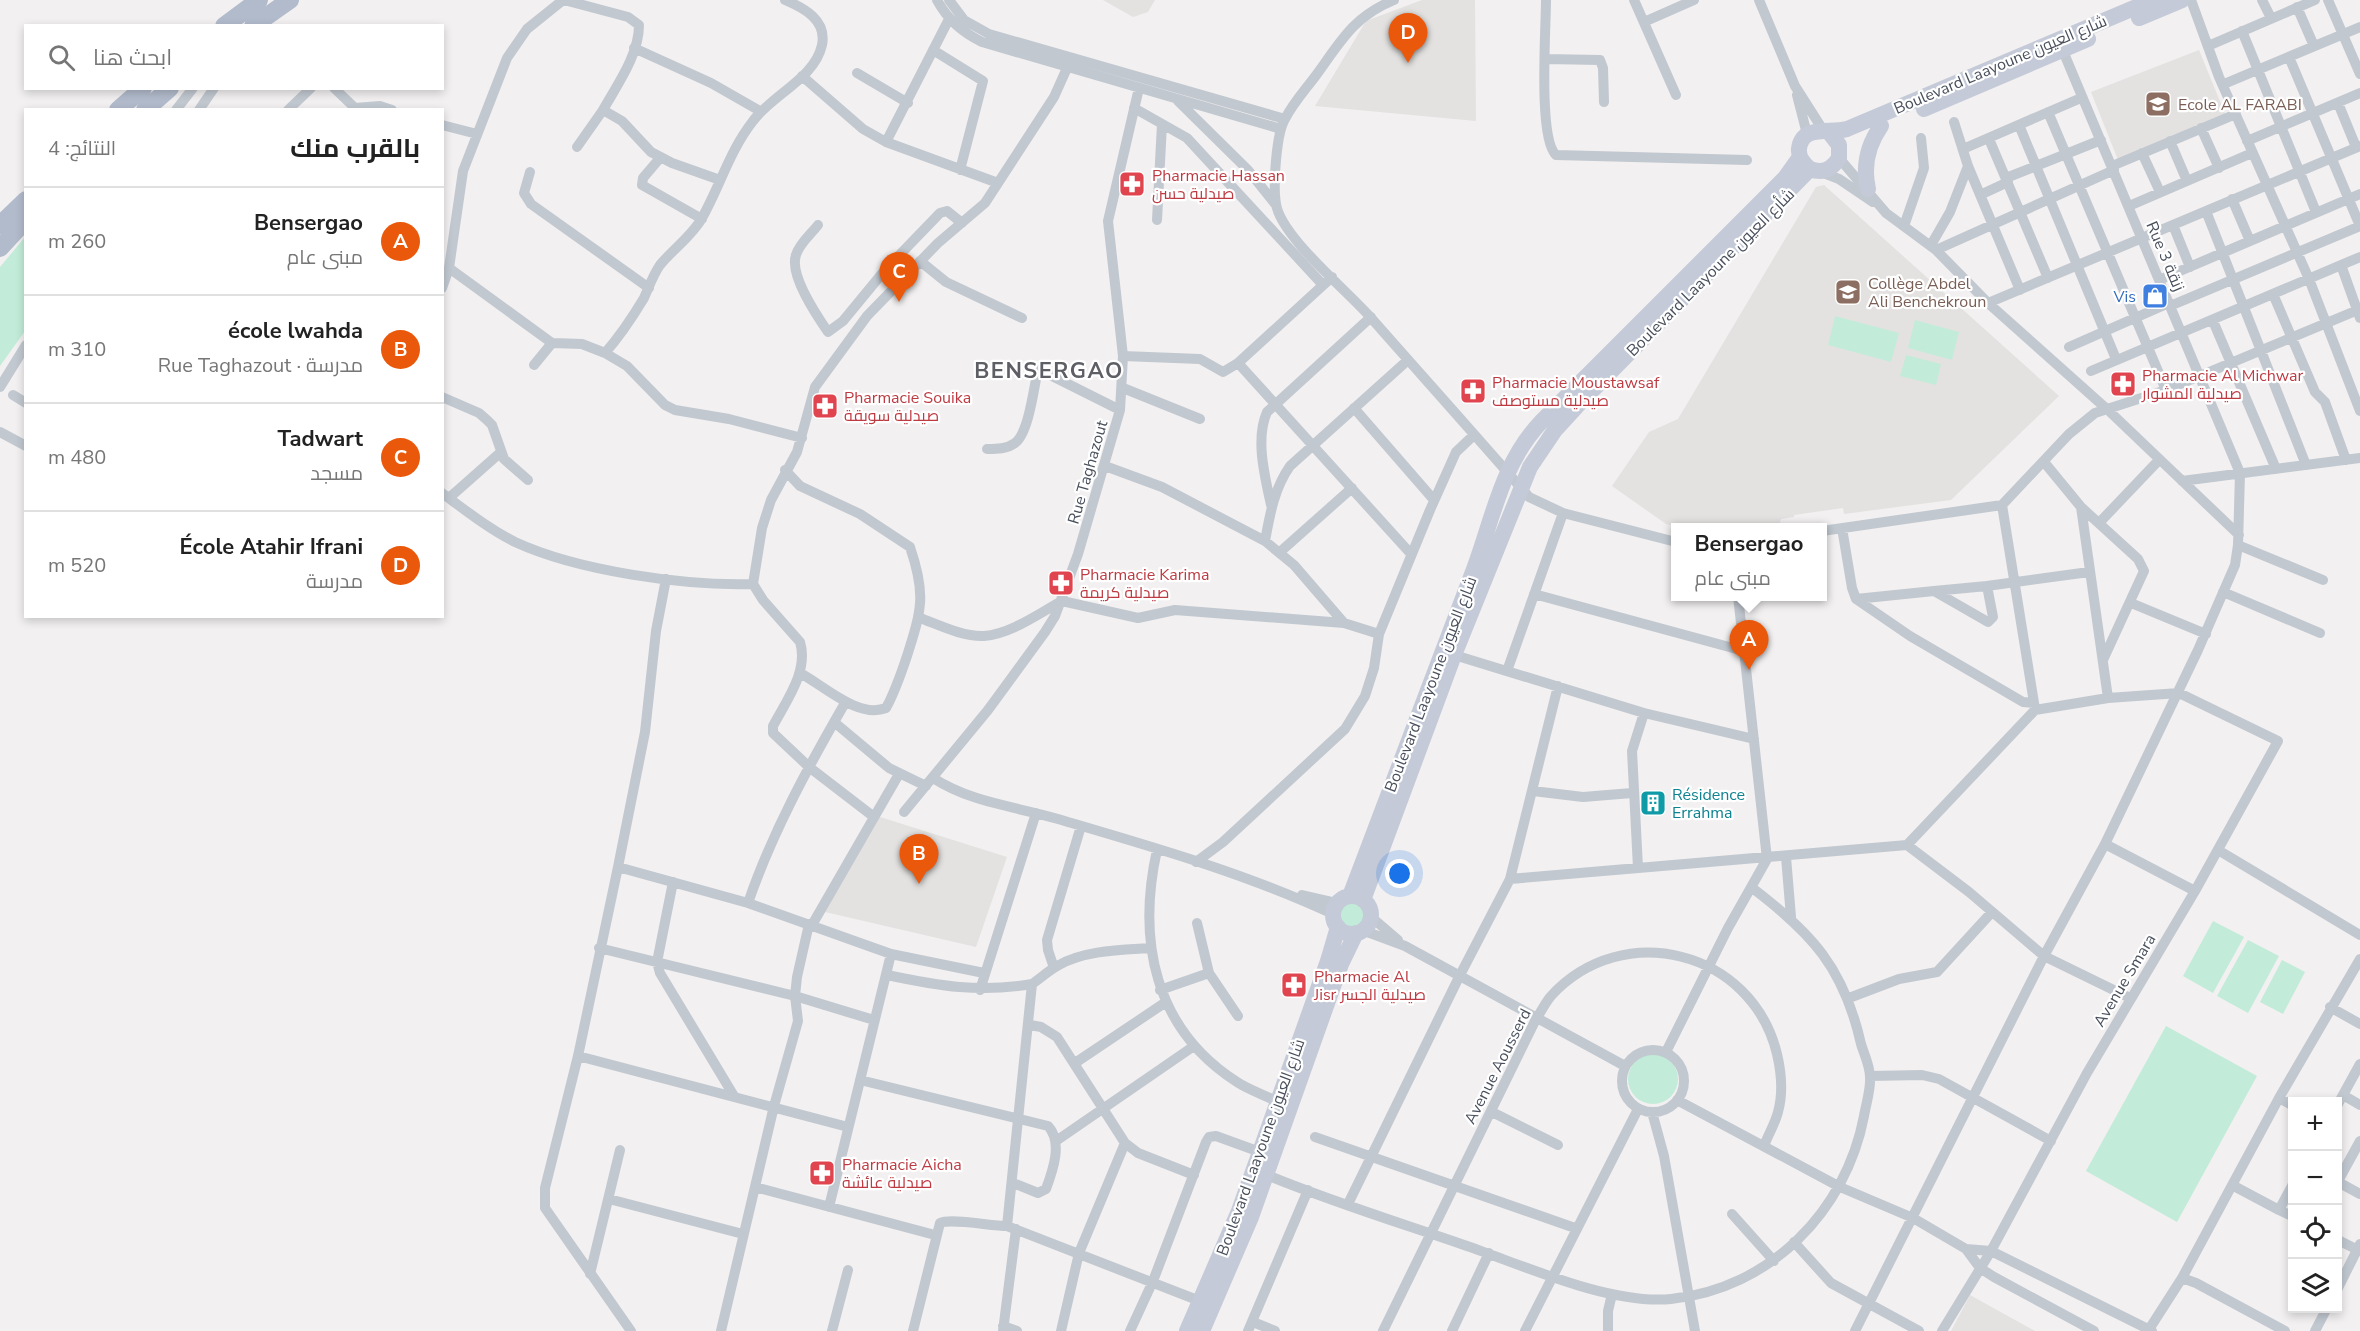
<!DOCTYPE html>
<html lang="ar">
<meta charset="utf-8">
<style>
body{margin:0;font-family:"Nunito Sans",Cairo,sans-serif;background:#f2f2f2;color:#222;direction:rtl}
.controls{position:absolute;right:18px;bottom:18px;display:grid;overflow:hidden;border-radius:0px;box-shadow:0 3px 9px #0003}
.controls button{width:54px;height:54px;display:grid;place-items:center;padding:0;border:0;border-bottom:2px solid #e0e0e0;background:#fff;color:#222;font:30px sans-serif}
.you{position:absolute;left:1400px;top:874px;width:21px;height:21px;margin:-15px;border:4px solid #fff;border-radius:50%;background:#1a73e8;box-shadow:0 0 0 9px #1a73e833}
.badge{display:grid;place-items:center;width:39px;height:39px;border-radius:50%;background:#ea580c;color:#fff;font-size:20px;font-weight:700}
.pin{position:absolute;translate:-50% -50px;filter:drop-shadow(0 2px 3px #0008)}
.pin::after{content:'';position:absolute;top:32px;width:21px;height:18px;background:inherit;clip-path:polygon(0 0,100% 0,50% 100%)}
.popup{position:absolute;left:1671px;top:523px;width:156px;height:78px;box-sizing:border-box;display:grid;place-content:center;border-radius:0px;background:#fff;filter:drop-shadow(0 2px 4px #0005);font-size:20px;white-space:nowrap;color:#767676}
.popup b{font-size:22px;color:#222}
.popup::after{content:'';position:absolute;left:50%;top:100%;margin-left:-12px;border:12px solid transparent;border-top-color:#fff}
.list{margin:0;padding:0;list-style:none}
h2{display:flex;justify-content:space-between;align-items:center;height:78px;margin:0;padding:0 24px;font-size:26px}
h2 small{font-size:20px;font-weight:400;color:#767676}
.list li{display:grid;grid-template-columns:39px 1fr auto;gap:18px;align-items:center;box-sizing:border-box;height:108px;padding:0 24px;border-top:2px solid #e0e0e0}
.list b{display:block;font-size:22px;white-space:nowrap}
.list p{margin:0;font-size:20px;white-space:nowrap;color:#767676}
.list em{font-size:20px;font-style:normal;color:#767676}
.icon{flex:none;width:33px;height:33px;fill:none;stroke:currentColor;stroke-width:2;stroke-linecap:round;stroke-linejoin:round}
.map{position:relative;flex:none;width:2360px;height:1331px;overflow:hidden;direction:ltr}
.search{position:absolute;background:#fff;box-shadow:0 3px 9px #0003;left:24px;top:24px;width:420px;height:66px;display:flex;align-items:center;gap:15px;box-sizing:border-box;padding:0 21px;border-radius:0px;color:#767676;font-size:22px}
.panel{position:absolute;background:#fff;box-shadow:0 3px 9px #0003;left:24px;top:108px;width:420px;height:510px;border-radius:0px;direction:rtl}
.map>svg:first-child{display:block}
</style>
<div class="map">
<svg width="2360" height="1331" viewBox="0 0 2360 1331">
<rect width="100%" height="100%" fill="#f2f0f0"/>
<path fill="#e3e2e1" d="M1103 0H1155L1148 12 1133 17Z
M1422 0H1475L1476 121 1315 106 1366 21Z
M2199 50 2226 116 2118 160 2091 92Z
M1824 185 2059 396 1951 500 1844 514 1843 508 1794 515V517L1781 519 1780 523 1742 527 1682 528 1666 524 1612 486 1649 432 1678 419 1816 187Z
M877 816 1007 857 976 947 825 912Z
M1970 1295 2035 1331H1951Z"/>
<path fill="#c2ecd9" d="M25 237V331L0 366V267Z
M1835 316 1899 333 1891 362 1828 345Z
M1915 320 1959 332 1952 360 1908 348Z
M1906 355 1941 364 1936 385 1900 376Z
M1337 914a15 15 0 1 1 30 0a15 15 0 1 1-30 0Z
M2213 921 2244 937 2213 993 2183 976Z
M2248 940 2279 956 2248 1013 2217 996Z
M2282 960 2305 972 2283 1014 2260 1002Z
M2166 1026 2257 1076 2177 1222 2086 1171Z
M1628 1079a25 25 0 1 1 50 0a25 25 0 1 1-50 0Z"/>
<g fill="none" stroke-linecap="round" stroke-linejoin="round">
<path stroke="#c2c8d0" stroke-width="10" d="M564 0 628 17 639 25C639 55 617 85 603 110
M937 0C948 20 962 32 982 42L1281 129
M949 0 964 20 989 34 1285 119
M1394 0C1353 17 1341 41 1317 74 1306 89 1293 103 1285 119 1276 134 1273 186 1276 204 1281 237 1349 292 1372 319 1424 378 1477 437 1529 497L1563 513 1676 542
M1546 0C1546 29 1538 139 1556 155L1747 160
M1634 0 1676 95
M1759 0 1795 86 1823 130
M2191 0 2219 77 2309 279 2360 411
M2262 0 2271 18
M2328 0 2360 74
M2297 7 2314 46
M1644 22 1694 0
M2242 31 2316 212
M2208 46 2315 0
M634 48 711 83 760 111
M933 50 983 81 960 170
M2289 57 2360 226
M1546 59 1600 60 1603 68 1604 102
M857 73 908 103
M802 76 863 129 886 142 998 183
M2224 84 2360 27
M334 88 355 108 380 106 392 110
M1797 95 1807 134
M1178 101 1248 170 1276 205
M2338 103 2356 147
M1134 108 1187 138 1323 285
M176 110 193 88
M199 110 214 88
M288 110 311 88
M2048 112 2166 390
M442 125 477 134
M2019 125 2116 359
M2201 128 2219 168
M1989 139 2048 278
M2170 141 2187 181
M2247 141 2360 93
M886 142 949 19
M577 147 603 110 622 121 651 152 672 163 720 180
M1963 149 2081 98
M2142 153 2160 192
M660 158 643 178 642 185 702 219
M1839 158 1886 213 1936 250 1988 303 2109 411 2239 535
M1968 166 2020 290
M2112 166 2236 114
M530 172 524 193 531 204 649 288
M1821 172 1839 179 1873 202
M2006 178 2101 140
M1980 195 2008 182
M2232 199 2250 241
M2129 206 2252 153
M2206 211 2306 465
M1157 220 1162 124
M818 225C811 234 799 244 796 255 789 275 817 316 828 332L843 321 885 270 940 213 947 211 962 223
M2173 225 2190 267
M1904 226 1924 168 1921 138
M1931 245 1950 212 1968 166 1954 122
M1936 250 2114 170
M920 261 946 282 1022 318
M2341 265 2360 318
M449 268 552 343
M1332 277 1238 363 1411 554
M2159 280 2360 194
M442 288 449 268 463 171 507 58 527 29 563 0
M2273 294 2315 392 2325 402 2346 460
M1988 303 2360 146
M2170 306 2360 226
M2213 321 2276 469
M2069 347 2169 303
M605 353C620 336 632 318 644 298 649 287 653 275 660 265 673 249 692 236 702 218 720 186 730 150 753 121 772 95 815 78 822 45 827 20 804 8 785 0
M1123 356 1200 359 1223 372 1238 363
M534 365 552 343 582 344 605 353 627 366 665 405 675 410 729 419 802 438
M2091 371 2360 257
M0 387 26 345
M1123 388 1200 419
M13 395 26 403
M442 397 479 413 487 420 492 425 504 459 528 480
M1354 408 1434 500
M0 432 26 446
M987 449C997 449 1007 449 1015 443 1029 433 1034 386 1038 369L1120 410
M2044 462 2081 507 2108 698
M1105 466 1162 487 1265 541 1294 565 1344 623 1379 634
M785 470 800 486 860 514 910 547C926 594 922 609 907 656 901 674 895 692 886 708 858 719 823 685 800 673
M2182 481 2360 458
M442 493C465 510 489 529 515 542 578 571 684 586 753 584
M449 498 501 452
M1271 505C1265 477 1255 439 1267 412L1371 317
M2002 505 2035 709
M2081 507 2138 559 2144 571 2103 660
M2099 523 2159 460
M1842 528 1852 588 1856 599 1910 636 2023 702 2034 703
M1822 531 2002 505 2069 434 2095 413 2166 390 2360 309
M1265 541C1270 514 1274 489 1290 466L1408 360
M2238 545 2323 580
M1280 552 1352 488
M1987 586 1993 617 1988 622 1934 591 1987 586 2089 572
M2223 592 2320 633
M1534 594 1744 651
M1856 599 1934 591
M2131 603 2206 634
M920 618C939 625 963 637 984 636 1011 634 1038 614 1062 601L1138 618 1175 610 1344 623
M1451 654 1644 713 1754 739
M1507 671 1563 513
M834 722 889 768 926 786
M933 778C972 803 1014 806 1058 819 1150 846 1245 873 1333 914
M1533 791 1583 797 1632 793
M904 812 988 710 1045 632 1055 616 1078 554 1120 410 1123 356 1108 221 1139 88
M874 817 809 767 773 733V726C786 701 809 671 800 642L763 600 753 584 762 528 771 500 797 452 815 387 867 316 938 243 985 203 1054 97 1067 68
M2105 844 2195 891
M1907 845 1969 892 2044 956 2130 998
M1157 850C1137 940 1154 1029 1237 1082 1249 1090 1265 1095 1278 1102
M2218 850 2360 935
M1786 857 1791 917
M1196 862 1223 842 1345 729 1365 696 1374 668 1379 634 1430 510 1456 452 1474 435
M618 867 645 732 656 631 666 579
M1638 868 1632 751 1644 713
M1510 879 1907 845 2035 710 2108 698 2179 693 2278 741 2195 891 2087 1073 1991 1251 1942 1331
M673 882 657 962 660 973 734 1096
M1302 895 1337 903
M748 903C772 833 808 767 845 703
M1370 916 1398 940
M1197 923 1209 973 1238 1016
M812 925 899 774
M1362 930 1405 946 1625 1066
M599 948 795 996 874 1020
M1054 968 1048 950 1047 940 1081 826
M887 975C939 986 980 993 1032 984L1007 1226 1205 1303
M1032 984C1041 978 1049 970 1059 965 1085 950 1122 950 1151 948
M980 990 1036 813
M1160 990 1209 973
M1849 998 1899 979 1937 972 1992 912
M2330 1007 2360 1024
M1030 1025 1041 1027 1057 1037 1125 1143 1138 1153 1194 1175
M1622 1081a31 31 0 1 1 62 0a31 31 0 1 1-62 0Z
M1666 1052 1728 928 1767 859 1738 596
M578 1056 848 1127
M1075 1063 1166 1002
M1870 1076 1922 1075 1939 1079 2051 1141
M860 1080 1048 1126C1063 1142 1053 1170 1046 1189L1038 1193 1013 1183
M2343 1095 2360 1105
M2279 1098 2292 1105
M1677 1100 1840 1187 1913 1218 1966 1249 1980 1268 1994 1277 2094 1331
M2338 1104 2360 1064
M1492 1112 1558 1145
M1652 1112 1664 1156 1695 1331
M1315 1137 1575 1228
M1056 1141 1194 1046
M1267 1175C1332 1202 1401 1223 1467 1246 1525 1266 1610 1305 1671 1299 1770 1289 1846 1211 1864 1116 1866 1104 1871 1089 1870 1077 1870 1066 1864 1054 1861 1044 1844 968 1812 933 1751 887
M2338 1181 2360 1141
M2338 1182 2360 1194
M2232 1185 2279 1210 2292 1186
M755 1187 935 1235
M609 1199 743 1234
M1348 1204 1459 977 1510 879 1558 686
M829 1207 891 954
M2279 1210 2292 1216
M1732 1214 1774 1261
M2338 1240 2360 1251
M1794 1242 1831 1283 1919 1331
M1966 1249 1991 1251 2152 1331
M590 1274 620 1150
M2182 1278 2196 1283 2285 1331
M2338 1288 2360 1244
M1253 1322 1275 1331
M1003 1326 1017 1331
M631 1331 545 1208V1188L578 1056 618 867 748 903 891 954 984 973
M721 1331 774 1106 798 1021 795 996 797 977 809 924
M832 1331 848 1270
M913 1331 940 1223C951 1218 991 1226 1007 1226
M1003 1331 1016 1229
M1061 1331 1079 1253 1125 1143
M1130 1331 1153 1281 1206 1142 1209 1137 1216 1136 1260 1152
M1248 1331 1308 1190
M1383 1331 1536 1019C1541 1012 1545 1003 1551 996 1622 918 1752 950 1777 1054 1781 1071 1783 1094 1778 1112 1775 1124 1768 1135 1764 1146
M1452 1331 1489 1253
M1525 1331 1638 1109
M1608 1331V1311L1612 1294
M1855 1331 2044 956 2105 844 2198 650 2235 565 2238 545 2240 473 2063 51
M2148 1331 2182 1278 2279 1098 2360 959
M2315 1331 2327 1308"/>
<path stroke="#c4cad7" stroke-width="16" d="M2139 18 2182 0
M1924 109 2088 39
M1829 132 1839 145V158C1832 169 1823 174 1810 169 1804 164 1798 158 1799 149 1802 124 1830 134 1847 129L2153 0
M1868 189C1863 167 1867 146 1881 126
M1350 896C1391 787 1432 678 1474 569 1493 518 1502 463 1541 422L1785 178 1800 157
M1333 915a19 19 0 1 1 38 0a19 19 0 1 1-38 0Z
M1363 900 1454 655 1530 467 1555 430 1577 406 1810 169
M1187 1331 1239 1211 1328 961 1338 927
M1202 1331 1251 1217 1341 964 1356 933"/>
<path stroke="#b2bbcc" stroke-width="18" d="M224 26 259 0
M253 26 290 0
M118 110 143 88
M145 110 170 88
M0 225 26 200
M0 248 26 220"/>
</g>
<defs>
<symbol id="school-square" viewBox="-11 -11 22 22"><rect x="-9" y="-9" width="18" height="18" rx="4" fill="#8d6e63" stroke="#fff"/><path d="M0-5L7-2L0 1L-7-2ZM-4 1L0 2.5L4 1V4Q0 6-4 4Z" fill="#fff"/></symbol>
<symbol id="pharmacy-square" viewBox="-11 -11 22 22"><rect x="-9" y="-9" width="18" height="18" rx="4" fill="#e0444e" stroke="#fff"/><path d="M-2-6h4v4h4v4h-4v4h-4v-4h-4v-4h4Z" fill="#fff"/></symbol>
<symbol id="shop-square" viewBox="-11 -11 22 22"><rect x="-9" y="-9" width="18" height="18" rx="4" fill="#3f7fe0" stroke="#fff"/><path d="M-5-2.5h2.3a2.7 3.5 0 0 1 5.4 0H5L5.5 6h-11ZM-1.5-2.5h3a1.5 2.3 0 0 0-3 0Z" fill="#fff"/></symbol>
<symbol id="building-square" viewBox="-11 -11 22 22"><rect x="-9" y="-9" width="18" height="18" rx="4" fill="#0f9aa8" stroke="#fff"/><path d="M-4-6H4V6H1V3H-1V6H-4ZM-2.5-4.3h1.7v1.8h-1.7ZM.8-4.3h1.7v1.8H.8ZM-2.5-1h1.7V.8h-1.7ZM.8-1h1.7V.8H.8Z" fill="#fff"/></symbol>
</defs>
<g fill-rule="evenodd">
<use href="#school-square" x="2143" y="89" width="30" height="30"/>
<use href="#pharmacy-square" x="1117" y="169" width="30" height="30"/>
<use href="#school-square" x="1833" y="277" width="30" height="30"/>
<use href="#shop-square" x="2140" y="281" width="30" height="30"/>
<use href="#pharmacy-square" x="2108" y="369" width="30" height="30"/>
<use href="#pharmacy-square" x="1458" y="376" width="30" height="30"/>
<use href="#pharmacy-square" x="810" y="391" width="30" height="30"/>
<use href="#pharmacy-square" x="1046" y="568" width="30" height="30"/>
<use href="#building-square" x="1638" y="788" width="30" height="30"/>
<use href="#pharmacy-square" x="1279" y="970" width="30" height="30"/>
<use href="#pharmacy-square" x="807" y="1158" width="30" height="30"/>
</g>
<g text-anchor="middle" stroke-width="4.5" stroke-linejoin="round" paint-order="stroke">
<g font-size="16" fill="#49505c" stroke="#fff">
<text transform="translate(2000 64) rotate(-23)" y="6">Boulevard Laayoune شارع العيون</text>
<text transform="translate(2166 256) rotate(67)" y="6">Rue 3 زنقة</text>
<text transform="translate(1710 272) rotate(-45)" y="6">Boulevard Laayoune شأرع العيون</text>
<text transform="translate(1087 472) rotate(-74)" y="6">Rue Taghazout</text>
<text transform="translate(1430 684) rotate(-69)" y="6">Boulevard Laayoune شارع العيون</text>
<text transform="translate(2124 980) rotate(-59)" y="6">Avenue Smara</text>
<text transform="translate(1497 1066) rotate(-63)" y="6">Avenue Aousserd</text>
<text transform="translate(1260 1147) rotate(-70)" y="6">Boulevard Laayoune شارع العيون</text>
</g>
<g font-size="16" fill="#785e54" stroke="#fff" text-anchor="start">
<text x="2178" y="110">Ecole AL FARABI</text>
<text x="1868" y="289">Collège Abdel<tspan x="1868" dy="18">Ali Benchekroun</tspan></text>
</g>
<g font-size="16" fill="#be3a42" stroke="#fff" text-anchor="start">
<text x="1152" y="181">Pharmacie Hassan<tspan x="1152" dy="18">صيدلية حسن</tspan></text>
<text x="2142" y="381">Pharmacie Al Michwar<tspan x="2142" dy="18">صيدلية المشوار</tspan></text>
<text x="1492" y="388">Pharmacie Moustawsaf<tspan x="1492" dy="18">صيدلية مستوصف</tspan></text>
<text x="844" y="403">Pharmacie Souika<tspan x="844" dy="18">صيدلية سويقة</tspan></text>
<text x="1080" y="580">Pharmacie Karima<tspan x="1080" dy="18">صيدلية كريمة</tspan></text>
<text x="1314" y="982">Pharmacie Al<tspan x="1314" dy="18">Jisr صيدلية الجسر</tspan></text>
<text x="842" y="1170">Pharmacie Aicha<tspan x="842" dy="18">صيدلية عائشة</tspan></text>
</g>
<g font-size="16" fill="#366cbe" stroke="#fff" text-anchor="end">
<text x="2136" y="302">Vis</text>
</g>
<g font-size="16" fill="#0d838f" stroke="#fff" text-anchor="start">
<text x="1672" y="800">Résidence<tspan x="1672" dy="18">Errahma</tspan></text>
</g>
<g font-size="22" font-weight="bold" letter-spacing="1.5" fill="#5d5f64" stroke="#fff">
<text x="1049" y="378">BENSERGAO</text>
</g>
</g>
</svg>
<div class="controls">
<button>+</button>
<button>−</button>
<button><svg class="icon" aria-label="locate" viewBox="0 0 24 24"><circle cx="12" cy="12" r="6"/><path d="M12 2v4M12 18v4M2 12h4M18 12h4"/></svg></button>
<button><svg class="icon" aria-label="layers" viewBox="0 0 24 24"><path d="M12 4l9 5-9 5-9-5zM3 14l9 5 9-5"/></svg></button>
</div>
<div class="you"></div>
<div class="pin badge" style="left:1749px;top:670px">A</div>
<div class="popup"><b>Bensergao</b>مبنى عام</div>
<div class="pin badge" style="left:919px;top:884px">B</div>
<div class="pin badge" style="left:899px;top:302px">C</div>
<div class="pin badge" style="left:1408px;top:63px">D</div>
<div class="search"><svg class="icon" aria-label="search" viewBox="0 0 24 24"><circle cx="10" cy="10" r="6"/><path d="M15 15l6 6"/></svg>ابحث هنا</div>
<section class="panel">
<h2>بالقرب منك<small>النتائج: 4</small></h2>
<ul class="list">
<li><span class="badge">A</span><div><b>Bensergao</b><p>مبنى عام</p></div><em>260 m</em></li>
<li><span class="badge">B</span><div><b>école lwahda</b><p>مدرسة · Rue Taghazout</p></div><em>310 m</em></li>
<li><span class="badge">C</span><div><b>Tadwart</b><p>مسجد</p></div><em>480 m</em></li>
<li><span class="badge">D</span><div><b>École Atahir Ifrani</b><p>مدرسة</p></div><em>520 m</em></li>
</ul>
</section>
</div>
